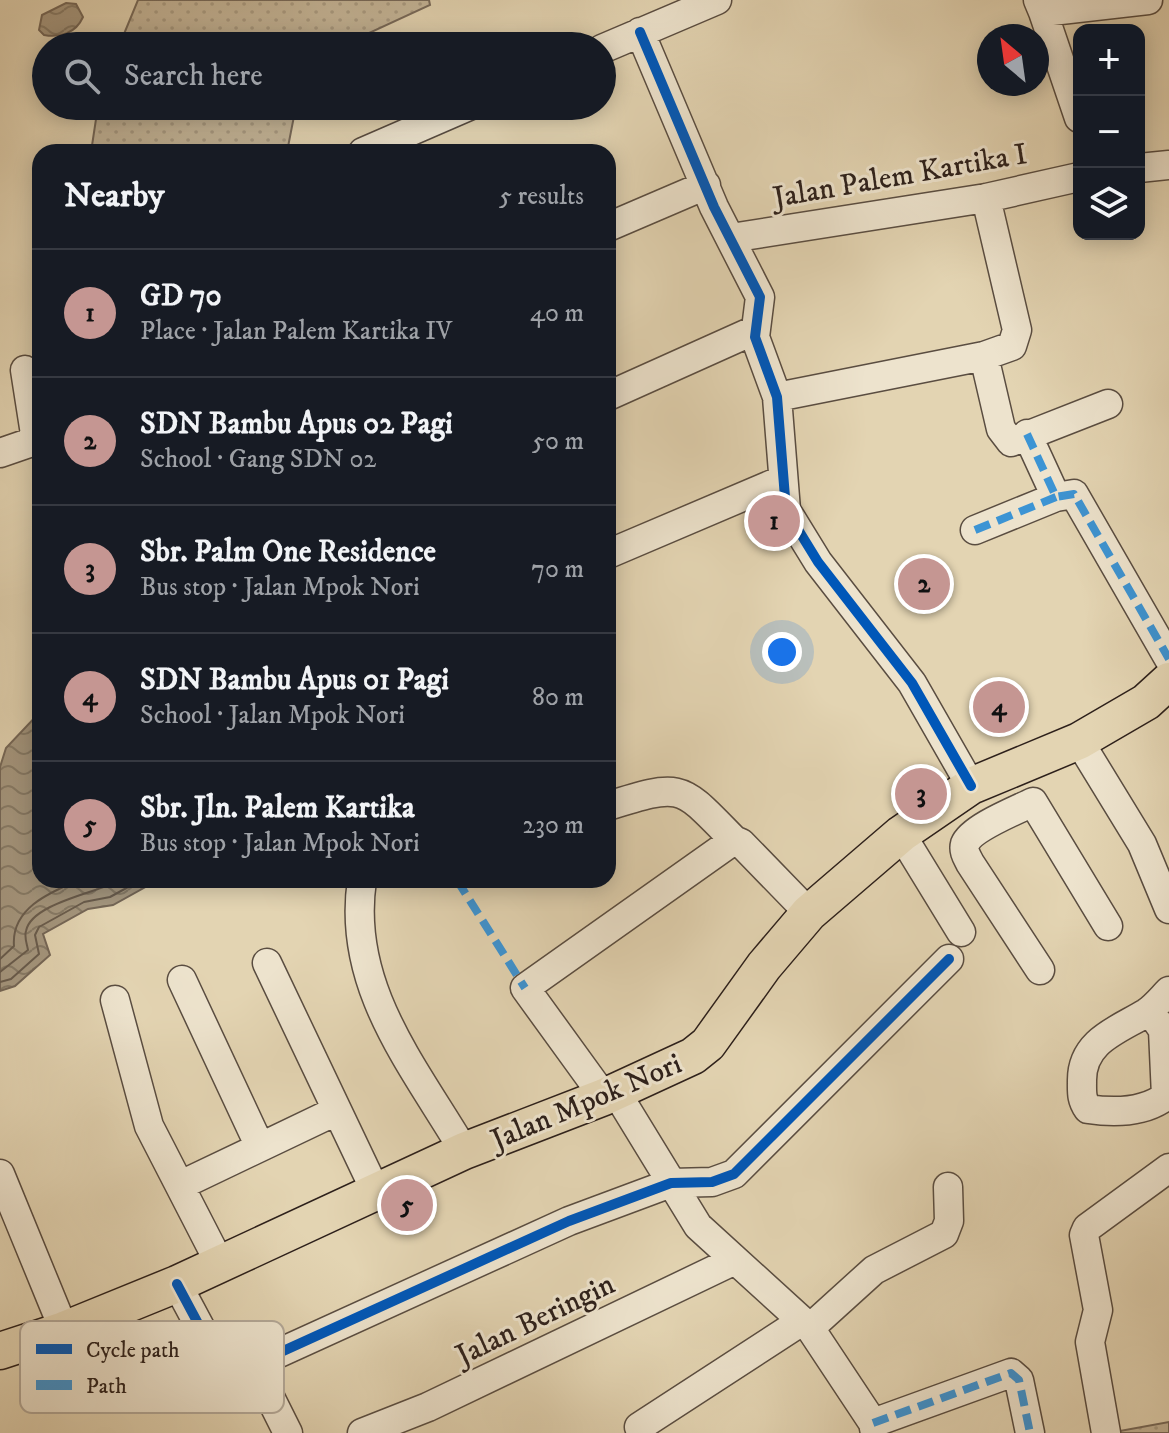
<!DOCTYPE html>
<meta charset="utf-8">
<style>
body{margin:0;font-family:"IM FELL DW Pica",serif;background:#20242c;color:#f1f3f6}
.controls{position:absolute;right:24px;top:24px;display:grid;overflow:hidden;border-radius:16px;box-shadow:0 4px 20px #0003}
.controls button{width:72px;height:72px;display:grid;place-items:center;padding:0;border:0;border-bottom:2px solid #363941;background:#171b24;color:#f1f3f6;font:40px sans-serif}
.compass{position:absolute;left:977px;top:24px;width:72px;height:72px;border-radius:50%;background:#171b24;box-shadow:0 4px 20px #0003;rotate:331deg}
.you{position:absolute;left:782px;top:652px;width:28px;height:28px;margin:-20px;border:6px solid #fff;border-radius:50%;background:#1a73e8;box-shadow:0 0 0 12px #1a73e833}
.badge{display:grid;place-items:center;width:52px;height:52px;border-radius:50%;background:#c59692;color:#111;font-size:26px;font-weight:700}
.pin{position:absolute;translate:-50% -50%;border:4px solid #fff;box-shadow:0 2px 8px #0006}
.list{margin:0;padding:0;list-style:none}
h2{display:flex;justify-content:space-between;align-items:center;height:104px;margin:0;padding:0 32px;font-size:34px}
h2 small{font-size:26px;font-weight:400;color:#9ea1a6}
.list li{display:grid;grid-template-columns:52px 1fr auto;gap:24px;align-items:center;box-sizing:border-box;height:128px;padding:0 32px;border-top:2px solid #363941}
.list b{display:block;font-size:30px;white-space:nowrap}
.list p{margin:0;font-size:26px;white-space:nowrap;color:#9ea1a6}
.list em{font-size:26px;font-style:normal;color:#9ea1a6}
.icon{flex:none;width:44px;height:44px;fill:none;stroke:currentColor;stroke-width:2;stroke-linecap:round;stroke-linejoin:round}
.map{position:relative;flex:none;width:1169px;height:1433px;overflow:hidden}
.search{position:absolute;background:#171b24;box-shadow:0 4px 20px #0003;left:32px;top:32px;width:584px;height:88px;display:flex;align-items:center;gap:20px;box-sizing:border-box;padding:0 28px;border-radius:44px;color:#9ea1a6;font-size:30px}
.panel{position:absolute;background:#171b24;box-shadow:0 4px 20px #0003;left:32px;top:144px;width:584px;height:744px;border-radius:24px}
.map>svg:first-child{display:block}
</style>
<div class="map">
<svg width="1169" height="1433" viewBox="0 0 1169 1433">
<defs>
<pattern id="park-dots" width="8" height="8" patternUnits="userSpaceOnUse" patternTransform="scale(2)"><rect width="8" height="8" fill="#c4b598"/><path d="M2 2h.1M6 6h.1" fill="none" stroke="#a99b82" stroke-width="1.8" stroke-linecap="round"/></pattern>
<pattern id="water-waves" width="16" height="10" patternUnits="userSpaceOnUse" patternTransform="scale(2)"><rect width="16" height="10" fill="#a5977f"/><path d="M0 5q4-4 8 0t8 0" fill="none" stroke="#877b67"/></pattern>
</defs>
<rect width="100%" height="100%" fill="#e3d4b2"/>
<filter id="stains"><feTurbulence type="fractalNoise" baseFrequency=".0025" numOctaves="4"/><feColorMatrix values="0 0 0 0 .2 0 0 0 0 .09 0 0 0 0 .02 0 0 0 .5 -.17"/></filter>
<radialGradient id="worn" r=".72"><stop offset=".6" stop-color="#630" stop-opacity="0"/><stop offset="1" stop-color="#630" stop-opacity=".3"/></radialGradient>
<path fill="url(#park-dots)" stroke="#786a5a" stroke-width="2" d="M138 0H429L430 5 341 46H119Z
M98 106H296L287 152H91Z
M1169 1422V1433H1109Z"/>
<path fill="url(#water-waves)" stroke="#756757" stroke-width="2" d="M66 3 76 4 83 17C76 33 60 38 44 35L39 30 42 15Z
M40 712V880H158L113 905 88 909 43 934 50 955 15 986 0 991V767L6 748Z"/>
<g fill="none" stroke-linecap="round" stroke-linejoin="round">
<path stroke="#695c4d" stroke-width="2" d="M0 959 14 946C11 909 48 893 79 880
M0 972 28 950C27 944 24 937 26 931 31 903 100 892 121 880
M0 982 11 979 39 954 35 935 39 927 84 902 110 897 141 880"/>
<defs>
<path id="minor" d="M1038 0 1043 12 1148 0
M1043 12 1079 118
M640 32 714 207 760 297 755 337 777 397 786 510 818 562 912 683 971 786
M602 49 717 0
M363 152 469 106
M1139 168 1169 165
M608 227 706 185
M731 238 986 198 1079 177
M984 356 1001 429 1011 442 1108 404
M608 396 755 330
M777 397 984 356 1012 346 1017 330 986 198
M1027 434 1056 497 1074 494 1169 659
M0 453 29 443 35 434 25 370
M975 530 1056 497
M608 554 782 480
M1079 741 1142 844 1169 909
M608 806C684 782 680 785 734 840
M901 834 961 932
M362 880C346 986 413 1065 464 1151
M267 963 376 1192
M1040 970 970 863C967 857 963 851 965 844 971 828 1017 810 1033 802L1108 926
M182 980 260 1147
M115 1000 149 1126 220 1264
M1150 1011 1163 1030 1166 1096C1144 1113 1115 1113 1088 1109 1081 1099 1082 1092 1082 1080 1082 1041 1118 1030 1146 1013 1155 1007 1162 998 1169 991
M616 1092 698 1226 810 1328 873 1423 875 1433
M604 1097 525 988 734 840 741 843 809 913
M0 1174 64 1330
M181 1185 336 1111
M177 1284 224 1372 235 1373 569 1221 671 1183 712 1182 734 1174 949 959
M810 1328 874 1270 944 1234 949 1221 948 1187
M255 1367 288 1433
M873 1423 1011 1373 1019 1380 1030 1433
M639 1427 802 1321
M362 1433 428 1407 735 1260
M1106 1433 1090 1342 1098 1310 1084 1235 1087 1228 1169 1168"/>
<path id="major" d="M0 1351 64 1330 177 1284 464 1151 604 1097 693 1056 708 1044 764 966 809 913 901 834 971 786 1079 741 1146 702 1169 681"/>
</defs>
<use href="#minor" stroke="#5a4d41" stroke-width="31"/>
<use href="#major" stroke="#2d201b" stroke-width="39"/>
<use href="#minor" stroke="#ede3cd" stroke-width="28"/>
<use href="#major" stroke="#e3d4b2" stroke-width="36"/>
<path stroke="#3c94d4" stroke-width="8" stroke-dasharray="16 8" stroke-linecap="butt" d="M1027 434 1056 497 1074 494 1169 659
M975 530 1056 497
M457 880 525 988
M873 1423 1011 1373 1019 1380 1030 1433"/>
<defs>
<path id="cycleway" d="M640 32 714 207 760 297 755 337 777 397 786 510 818 562 912 683 971 786
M177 1284 224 1372 235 1373 569 1221 671 1183 712 1182 734 1174 949 959"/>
</defs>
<use href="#cycleway" stroke="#ede3cd" stroke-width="15"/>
<use href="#cycleway" stroke="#0057b8" stroke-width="10"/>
</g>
<g text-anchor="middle" stroke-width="6" stroke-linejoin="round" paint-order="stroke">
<g font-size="30" fill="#2d201b" stroke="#ede3cd">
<text transform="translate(900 175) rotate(-10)" y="10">Jalan Palem Kartika I</text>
<text transform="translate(586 1101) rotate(-23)" y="10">Jalan Mpok Nori</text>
<text transform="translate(535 1319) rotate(-26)" y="10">Jalan Beringin</text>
</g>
</g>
<rect x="20" y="1321" width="264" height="92" rx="12" fill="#ede3cd" stroke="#b3a898" stroke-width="2"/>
<rect x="36" y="1344" width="36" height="10" fill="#0057b8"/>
<rect x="36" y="1380" width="36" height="10" fill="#3c94d4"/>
<g font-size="22" fill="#2d201b">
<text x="86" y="1357">Cycle path</text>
<text x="86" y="1393">Path</text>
</g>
<rect width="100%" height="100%" filter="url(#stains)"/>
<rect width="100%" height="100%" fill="url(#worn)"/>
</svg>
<div class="controls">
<button>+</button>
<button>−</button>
<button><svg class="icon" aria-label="layers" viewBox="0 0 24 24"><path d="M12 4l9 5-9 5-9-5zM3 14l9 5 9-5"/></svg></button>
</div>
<svg class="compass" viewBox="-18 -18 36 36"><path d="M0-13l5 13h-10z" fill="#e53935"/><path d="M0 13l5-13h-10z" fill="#9ea1a6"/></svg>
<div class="you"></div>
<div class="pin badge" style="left:774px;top:521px">1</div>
<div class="pin badge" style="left:924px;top:584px">2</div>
<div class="pin badge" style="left:921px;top:794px">3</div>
<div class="pin badge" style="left:999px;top:707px">4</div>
<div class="pin badge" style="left:407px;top:1205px">5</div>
<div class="search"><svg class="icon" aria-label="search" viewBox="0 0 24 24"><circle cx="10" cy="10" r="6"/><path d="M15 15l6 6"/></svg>Search here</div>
<section class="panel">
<h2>Nearby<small>5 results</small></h2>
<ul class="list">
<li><span class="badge">1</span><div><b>GD 70</b><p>Place · Jalan Palem Kartika IV</p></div><em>40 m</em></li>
<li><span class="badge">2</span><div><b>SDN Bambu Apus 02 Pagi</b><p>School · Gang SDN 02</p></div><em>50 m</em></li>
<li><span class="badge">3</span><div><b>Sbr. Palm One Residence</b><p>Bus stop · Jalan Mpok Nori</p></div><em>70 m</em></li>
<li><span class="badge">4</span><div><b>SDN Bambu Apus 01 Pagi</b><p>School · Jalan Mpok Nori</p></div><em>80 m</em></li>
<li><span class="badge">5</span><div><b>Sbr. Jln. Palem Kartika</b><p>Bus stop · Jalan Mpok Nori</p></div><em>230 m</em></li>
</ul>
</section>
</div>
